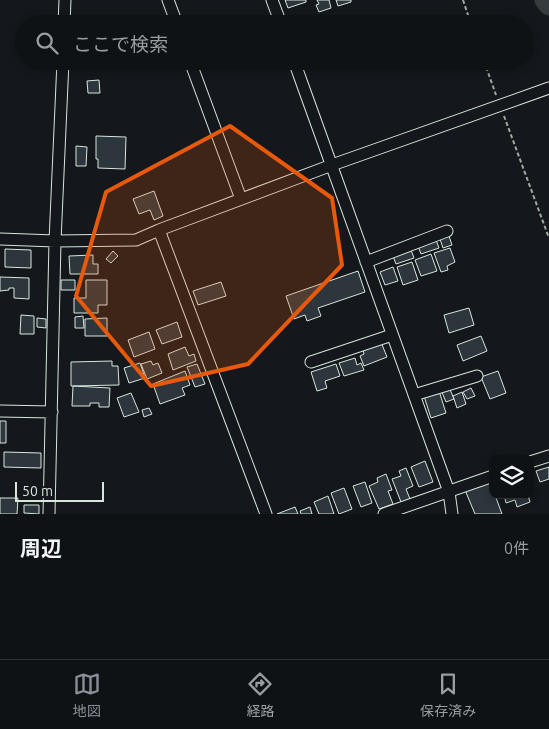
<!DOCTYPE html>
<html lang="ja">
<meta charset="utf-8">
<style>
body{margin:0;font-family:Ubuntu,"Noto Sans JP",sans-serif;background:#181b1e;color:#f1f3f6}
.controls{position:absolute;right:15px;bottom:15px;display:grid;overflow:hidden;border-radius:10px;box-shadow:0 2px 8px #0003}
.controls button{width:45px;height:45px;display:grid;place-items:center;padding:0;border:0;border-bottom:1px solid #2f3234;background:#0f1215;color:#f1f3f6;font:25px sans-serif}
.scale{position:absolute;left:15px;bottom:12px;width:89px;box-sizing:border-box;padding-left:5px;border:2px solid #d8e6dc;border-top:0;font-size:14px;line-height:18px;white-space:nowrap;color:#d8e6dc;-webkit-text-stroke:4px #14181c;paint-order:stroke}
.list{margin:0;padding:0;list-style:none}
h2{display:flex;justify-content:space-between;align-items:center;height:65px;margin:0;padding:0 20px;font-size:21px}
h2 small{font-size:16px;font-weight:400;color:#9b9ea0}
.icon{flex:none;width:28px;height:28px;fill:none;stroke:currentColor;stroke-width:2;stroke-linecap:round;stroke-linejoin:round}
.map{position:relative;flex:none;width:549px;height:514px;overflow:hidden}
.search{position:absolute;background:#0f1215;box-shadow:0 2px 8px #0003;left:15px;right:15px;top:15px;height:55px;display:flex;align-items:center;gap:12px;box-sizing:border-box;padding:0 18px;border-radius:28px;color:#9b9ea0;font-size:19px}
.sheet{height:145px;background:#0f1215}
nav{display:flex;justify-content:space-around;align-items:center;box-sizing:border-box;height:70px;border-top:1px solid #2f3234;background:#0f1215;font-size:14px;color:#9b9ea0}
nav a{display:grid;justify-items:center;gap:2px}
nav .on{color:#8c9099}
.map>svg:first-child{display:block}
</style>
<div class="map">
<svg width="549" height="514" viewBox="0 0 549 514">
<rect width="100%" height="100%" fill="#14181c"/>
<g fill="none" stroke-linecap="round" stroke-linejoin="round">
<path stroke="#363b3e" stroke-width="21" d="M545 0 549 5"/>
</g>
<path fill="#2c363c" stroke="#d8e6dc" d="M285 0H306V2L288 8Z
M317 0H329L331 8 319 12 316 5 319 4Z
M336 0H351V2L338 6Z
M99 80 100 93H88L87 81Z
M96 136 126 137 125 169 98 168V159H96Z
M76 146 87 147 86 166H76Z
M154 191 163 216 154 220 150 210 139 214 133 199Z
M449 236 452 245 443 248 440 239Z
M436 240 439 248 421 254 418 246Z
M450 248 455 262 447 266 448 270 441 272 434 253Z
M5 249 31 250V268L5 267Z
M411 250 414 258 396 264 393 256Z
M113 251 118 256 111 263 106 259Z
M431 254 437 271 421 276 415 260Z
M93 255V264H98V274H70L69 256Z
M412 262 418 280 403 285 397 267Z
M393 267 398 281 385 285 380 272Z
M358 271 365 292 318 308 321 316 307 321 305 315 294 319 286 296Z
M0 277 29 278V299L14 298V288H9V290L0 291Z
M61 280H75V290H61Z
M86 280H107V305H98V313H74V298H86Z
M221 282 226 296 198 305 193 291Z
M469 308 474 325 449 333 444 315Z
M21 315 34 316V334H20Z
M83 316 84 328H75V317Z
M37 318 46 319V328L37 327Z
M107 318V336H85V319Z
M177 322 182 337 162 344 156 330Z
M149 332 155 349 134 357 128 340Z
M481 336 487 351 463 361 457 345Z
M381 342 387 357 364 366 360 356 364 354 363 349Z
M185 347 189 356 194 354 196 361 173 370 168 354Z
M355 358 357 365 361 363 364 370 344 376 339 363Z
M112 361V366H118L119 385 71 386V362Z
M151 361 153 365 158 363 162 373 147 379 141 364Z
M140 363 145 378 129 383 124 368Z
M197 364 205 384 195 387 187 367Z
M336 364 340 376 325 381 327 388 317 391 311 372Z
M185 371 190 385 182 388 185 395 160 404 153 384Z
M498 371 506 393 490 399 481 377Z
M73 386 110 388 109 407H99V403H90V406H72Z
M449 387 454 399 446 402 441 390Z
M471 388 475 396 467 399 463 392Z
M439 391 446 413 431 418 424 396Z
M462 392 466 404 457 408 453 396Z
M131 393 139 412 124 417 117 398Z
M149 408 152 414 144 417 142 410Z
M0 421H6V443H0Z
M4 452 41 453V468L4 467Z
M425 461 433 482 419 487 411 467Z
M549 467V479L540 482 536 471Z
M406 468 413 486 406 489 410 499 401 502 392 479 401 476 399 471Z
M386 474 392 490 388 491 393 504 379 509 369 486 378 482 377 478Z
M489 481 493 491V495H495L502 514H475L465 490Z
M365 482 372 503 361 507 353 486Z
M344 488 352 509 339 514 331 493Z
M504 495H528L530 502 517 507 515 500 506 503Z
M328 496 334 514H319L314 502Z
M0 498H18L17 514H0Z
M24 505H39V514L24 513Z
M295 507 298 514H277Z
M310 507 312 514H301L300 511Z"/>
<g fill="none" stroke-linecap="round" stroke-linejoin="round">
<defs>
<path id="minor" d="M168 0 177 24
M272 0 281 24
M64 24 65 0
M190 61 241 199
M294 61 449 492 452 514
M159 230 266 514
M0 239 55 241 136 240 159 230 332 165 549 88
M366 262 447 231
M311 362 392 335
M414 395 477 376
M0 411 52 412
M530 462 549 456
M49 514 55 241 63 61
M384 514 493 476"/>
</defs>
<use href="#minor" stroke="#d8e6dc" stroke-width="13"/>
<path stroke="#9da8a2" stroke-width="2" stroke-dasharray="4 2.5" stroke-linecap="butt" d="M463 0 471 24
M484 61 496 95
M504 116 549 238"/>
<use href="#minor" stroke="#14181c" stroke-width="11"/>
</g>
<path fill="#e8590c" fill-opacity="0.2" stroke="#e8590c" stroke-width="4" stroke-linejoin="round" d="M230 126 332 198 342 265 248 364 151 386 76 296 106 192Z"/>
</svg>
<div class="controls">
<button><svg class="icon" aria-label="layers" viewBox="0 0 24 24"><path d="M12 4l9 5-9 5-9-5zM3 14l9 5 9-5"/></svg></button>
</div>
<div class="scale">50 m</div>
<div class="search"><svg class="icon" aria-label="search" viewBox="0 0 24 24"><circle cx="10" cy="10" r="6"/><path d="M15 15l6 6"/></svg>ここで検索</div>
</div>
<section class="sheet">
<h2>周辺<small>0件</small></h2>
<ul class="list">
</ul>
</section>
<nav>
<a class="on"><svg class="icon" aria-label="map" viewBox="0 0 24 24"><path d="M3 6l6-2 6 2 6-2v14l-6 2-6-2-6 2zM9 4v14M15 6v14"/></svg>地図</a>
<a><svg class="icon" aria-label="directions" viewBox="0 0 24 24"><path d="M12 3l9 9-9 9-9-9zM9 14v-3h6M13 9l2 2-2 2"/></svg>経路</a>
<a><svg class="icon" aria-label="saved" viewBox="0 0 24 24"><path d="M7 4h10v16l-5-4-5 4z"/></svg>保存済み</a>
</nav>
